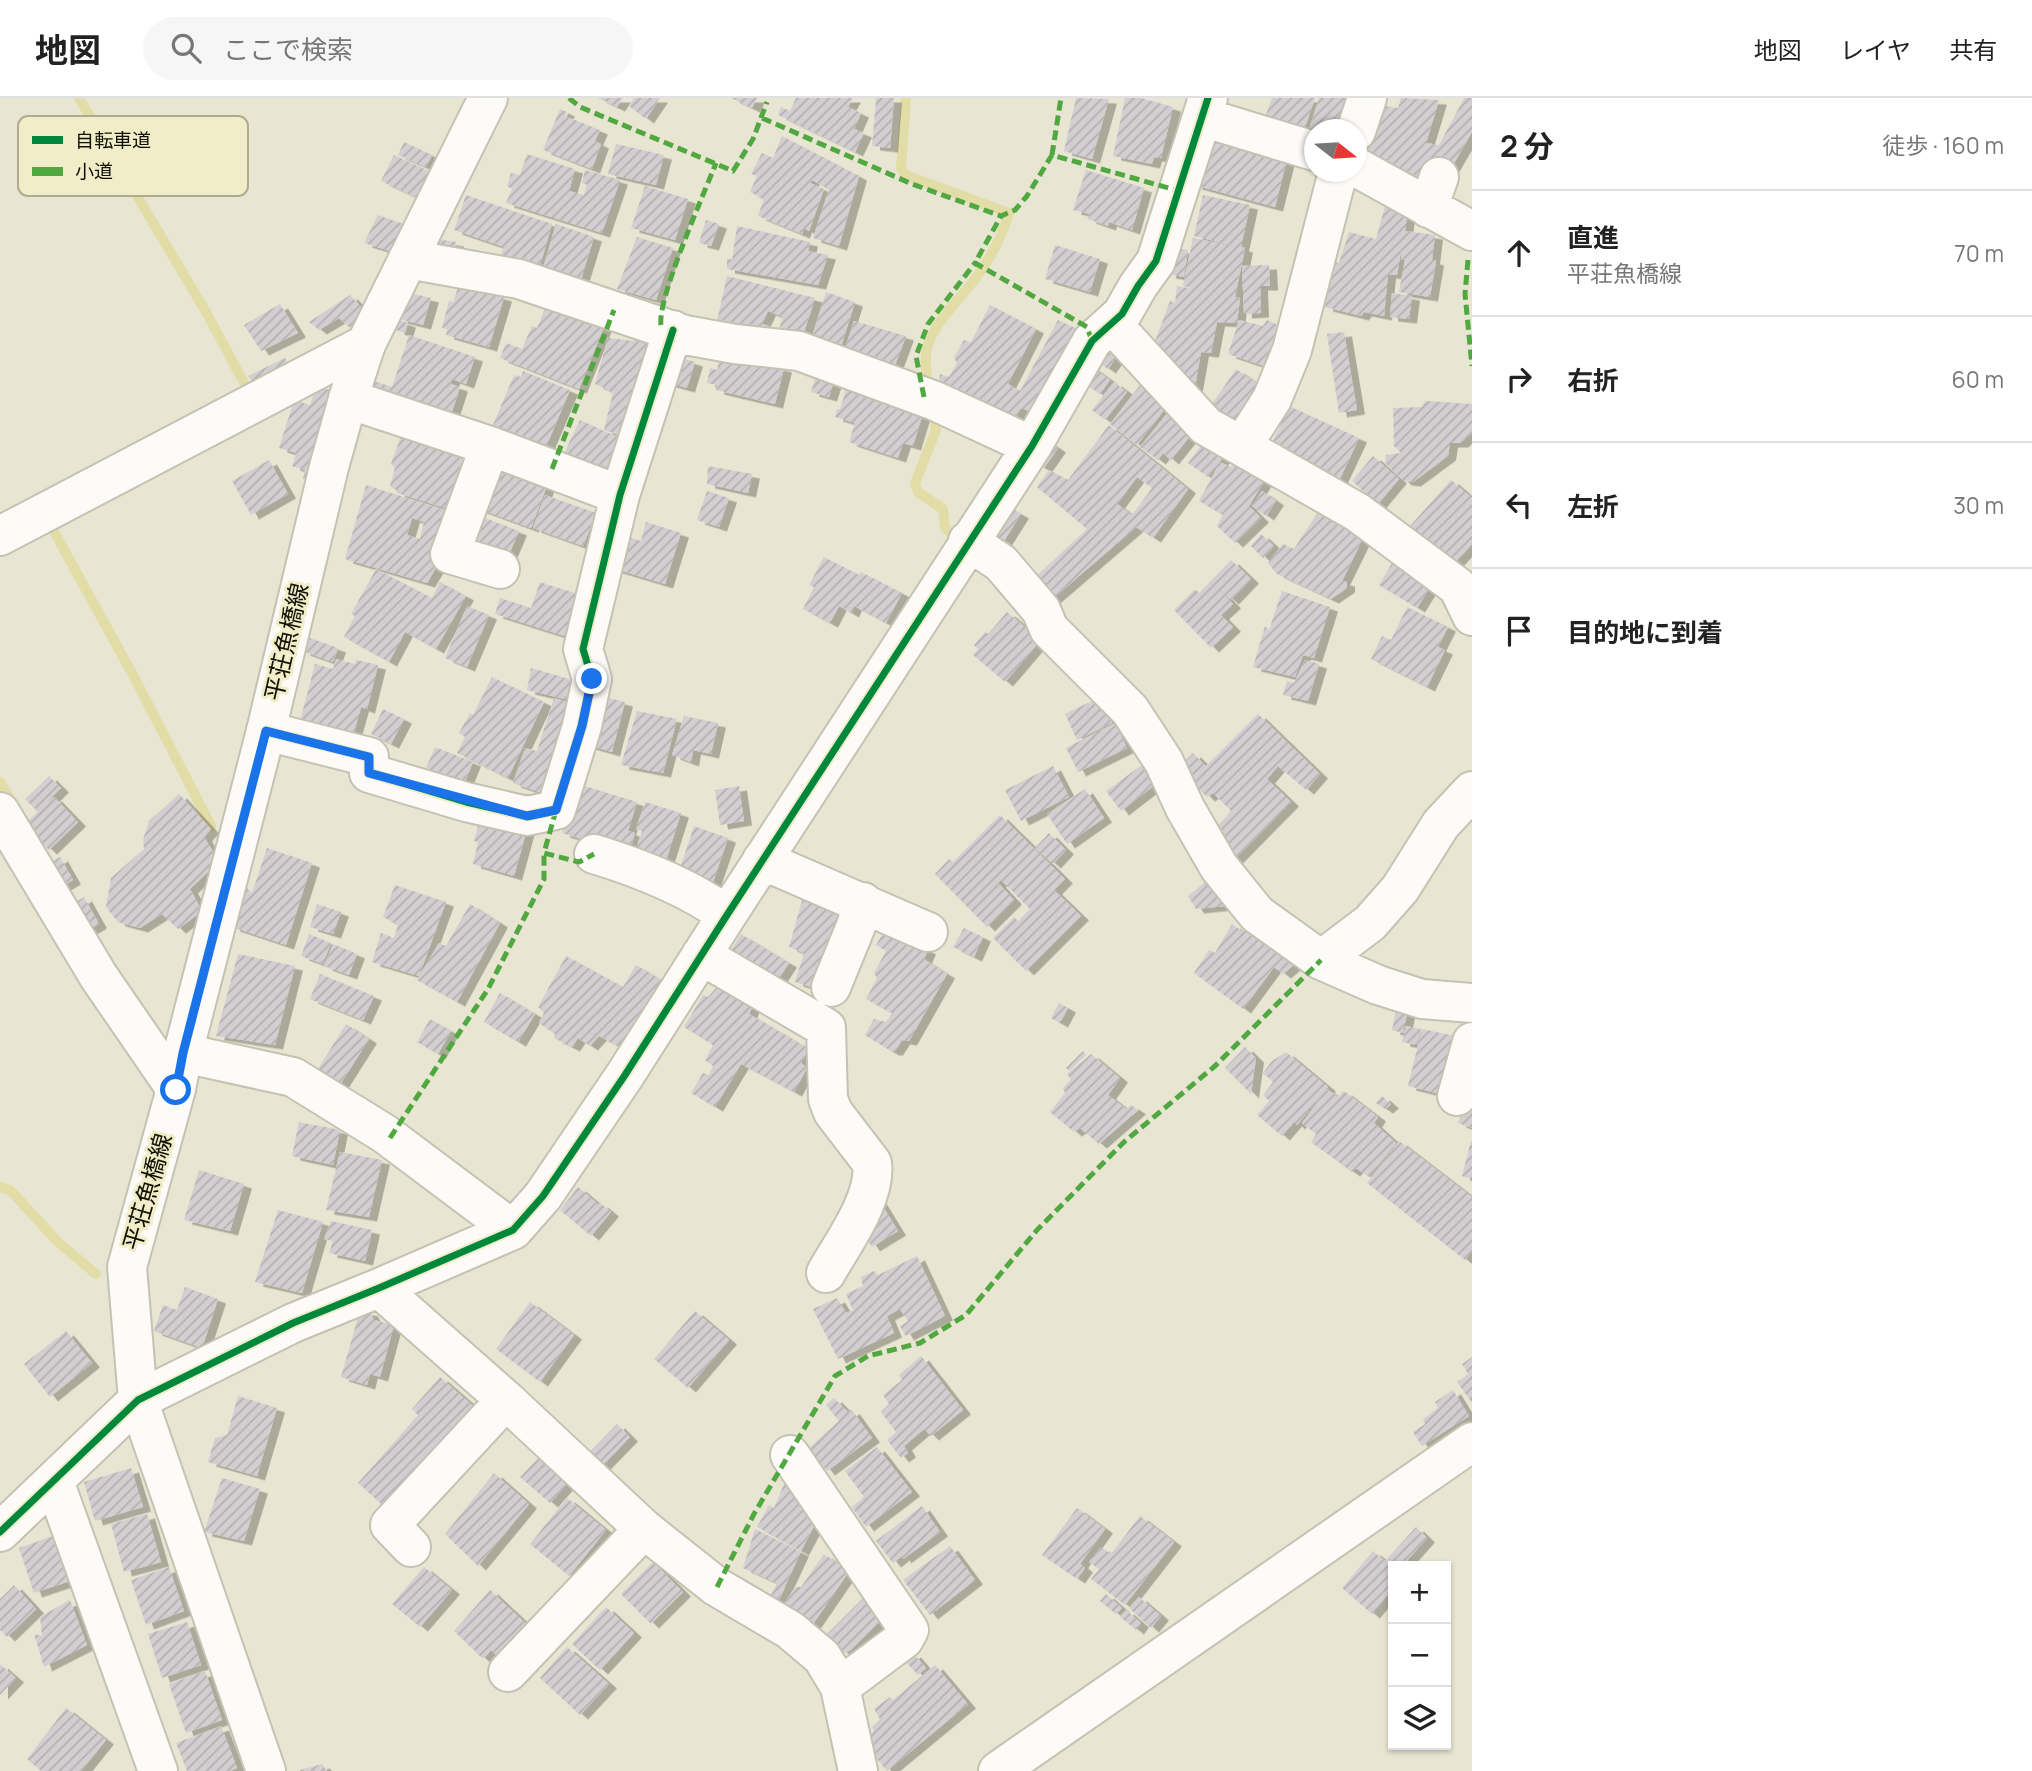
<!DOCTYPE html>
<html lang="ja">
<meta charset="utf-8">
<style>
body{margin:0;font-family:Manrope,"Noto Sans JP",sans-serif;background:#f6f6f6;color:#222}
.controls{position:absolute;right:21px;bottom:21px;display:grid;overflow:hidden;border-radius:0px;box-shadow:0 2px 5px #0004}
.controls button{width:63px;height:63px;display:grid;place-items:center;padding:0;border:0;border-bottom:2px solid #e0e0e0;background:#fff;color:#222;font:35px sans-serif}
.compass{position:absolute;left:1304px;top:21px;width:63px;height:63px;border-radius:50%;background:#fff;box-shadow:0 2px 5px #0004;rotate:107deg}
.stop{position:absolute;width:21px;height:21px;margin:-16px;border:5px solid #1a73e8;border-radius:50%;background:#fff}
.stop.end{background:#1a73e8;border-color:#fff;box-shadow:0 2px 7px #0008}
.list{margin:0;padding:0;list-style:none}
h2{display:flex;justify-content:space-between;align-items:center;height:91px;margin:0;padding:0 28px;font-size:30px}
h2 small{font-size:23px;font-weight:400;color:#767676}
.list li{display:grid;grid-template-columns:46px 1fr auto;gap:21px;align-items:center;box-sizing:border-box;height:126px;padding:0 28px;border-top:2px solid #e0e0e0}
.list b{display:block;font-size:26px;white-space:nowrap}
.list p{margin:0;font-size:23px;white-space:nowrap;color:#767676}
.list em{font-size:23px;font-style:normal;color:#767676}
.icon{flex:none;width:38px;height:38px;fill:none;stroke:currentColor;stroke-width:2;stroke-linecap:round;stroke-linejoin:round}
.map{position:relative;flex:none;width:1472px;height:1673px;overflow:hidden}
header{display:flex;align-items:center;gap:42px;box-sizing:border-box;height:98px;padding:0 35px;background:#fff;border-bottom:2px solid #e0e0e0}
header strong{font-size:33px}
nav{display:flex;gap:38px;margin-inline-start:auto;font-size:24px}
.search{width:490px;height:63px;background:#f6f6f6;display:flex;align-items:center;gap:18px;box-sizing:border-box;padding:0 24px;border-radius:38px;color:#767676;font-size:26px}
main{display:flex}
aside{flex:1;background:#fff}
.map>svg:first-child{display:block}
</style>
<header>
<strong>地図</strong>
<div class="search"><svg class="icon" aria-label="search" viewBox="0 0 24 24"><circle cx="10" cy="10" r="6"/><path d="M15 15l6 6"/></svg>ここで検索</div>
<nav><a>地図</a><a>レイヤ</a><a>共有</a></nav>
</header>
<main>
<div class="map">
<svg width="1472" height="1673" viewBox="0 0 1472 1673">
<defs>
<pattern id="building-hatch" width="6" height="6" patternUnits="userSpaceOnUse" patternTransform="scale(1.75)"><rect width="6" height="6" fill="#d3ced1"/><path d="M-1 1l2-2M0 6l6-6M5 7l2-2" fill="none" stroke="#b4b0b2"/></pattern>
<filter id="shadow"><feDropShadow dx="8" dy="4.5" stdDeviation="0" flood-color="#0004"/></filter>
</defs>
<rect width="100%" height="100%" fill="#e8e6d2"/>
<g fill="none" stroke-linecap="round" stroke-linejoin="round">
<path stroke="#e2dca7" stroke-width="10" d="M79 0 206 214 250 296
M906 0 901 70 905 77 1009 115C1001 143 986 168 967 191 952 210 934 226 927 250 924 265 927 279 930 293
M933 313 936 332 915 385 918 394 943 411 945 429 953 439
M51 428 134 579 211 728
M0 684 14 707
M0 1089 10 1092 58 1144 96 1176"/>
</g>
<path fill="url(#building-hatch)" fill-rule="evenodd" filter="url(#shadow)" d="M598 0H623L617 9Z
M634 0H660L646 21 629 8Z
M731 0H757L752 10Z
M796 0H853L848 9 861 15 854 31 864 35 855 54 778 17 781 9 790 13Z
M876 0H894L890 50 872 48Z
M1076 0 1109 1 1092 61 1064 53Z
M1125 0H1141L1173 9 1161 60 1154 59 1152 66 1113 58Z
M1272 0H1315L1302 38 1263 25Z
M1319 0H1358L1348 32H1314V41L1307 38Z
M1401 0 1439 2 1426 45 1439 47 1464 0H1472V34L1447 77 1423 96 1358 64 1372 6 1398 10Z
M560 11 567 14 565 18 600 32 595 43 601 46 592 71 543 52Z
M1208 32 1289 53 1275 109 1194 87Z
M782 38 859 78 839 148 813 140 829 91 812 82 810 85 824 91 809 133 804 130 802 136 758 118 764 101 750 94 757 78 751 76 762 55 773 60Z
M404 44 432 57 426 69 398 57Z
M616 46 664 57 656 87 608 76Z
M527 56 575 71 569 93 584 97 587 87 582 85 585 72 620 82 602 135 506 105 512 91 507 88 511 75 520 77Z
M394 57 433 75 420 101 381 83Z
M1086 72 1144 90 1132 132 1109 124 1108 128 1088 121 1090 116 1073 112Z
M645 88 688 101 675 142 631 130Z
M466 97 552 126 538 175 498 164 504 149 454 132Z
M1203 97 1250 107 1241 149 1245 150 1235 199 1240 200 1237 225 1217 224 1211 255 1201 254 1194 294 1155 266 1160 249 1154 246 1170 203 1175 205 1177 188 1204 193 1183 188 1193 140 1238 149 1194 138Z
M1388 97 1408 110 1405 133 1435 137 1432 162 1436 163 1430 199 1399 194 1405 162 1401 161 1402 147 1397 177 1388 176 1384 218 1364 214 1361 218 1325 209 1335 164 1339 165 1349 134 1376 141Z
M378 117 406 127 393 154 364 145Z
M706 122 719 126 711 148 699 145Z
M556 126 594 139 578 191 540 180Z
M737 128 810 144 808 153 828 157 818 187 727 171V160L732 162Z
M637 139 673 150 656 202 617 191Z
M435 141 456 144 454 157 433 154Z
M1055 147 1100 161 1090 194 1045 181Z
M1172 150 1188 152 1184 179 1168 176Z
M1269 167 1270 188H1260L1261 215 1244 216 1242 168Z
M727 178 815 200 801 244 716 227ZM768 213 783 219 779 231 762 226Z
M459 187 504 199 489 249 446 237 447 231 442 230 449 203 453 204Z
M406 194 431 200 423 227 399 221Z
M826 194 855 204 839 255 809 248Z
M1392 195 1412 198 1409 221 1390 219Z
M350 197 361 209 350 230 339 220 319 232 309 224Z
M550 198 607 221 579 291 500 260 506 245 522 251 532 228 537 230Z
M280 206 298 235 261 253 244 227Z
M990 207 1036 231 1008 286 1020 293 1058 222 1079 232 1037 316 1021 310 1013 324 938 291 940 276 949 279 957 265 954 260 964 242 971 244Z
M399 222 408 225 405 235 396 232Z
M1239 222 1263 228 1267 222 1286 231 1278 257 1268 256 1264 268 1228 256Z
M854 223 906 238 894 270 843 257Z
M637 233 664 241 634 342 604 332 613 294 595 286 608 240 634 243Z
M1344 234 1357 312 1339 315 1327 236Z
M409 237 475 259 466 286 452 281 451 286 460 289 448 326 368 301 374 283 392 289Z
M1111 244 1122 251 1108 271 1098 264Z
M721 255 784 270 775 306 716 292 717 287 707 285 710 270 717 272Z
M672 257 695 264 687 290 665 284Z
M285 260 291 272 258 291 248 278Z
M1091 268 1110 282 1100 296 1081 283Z
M1236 271 1266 292 1234 330 1208 312Z
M523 273 570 292 543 356 490 334 514 277 521 279Z
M817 274 835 280 829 299 811 294Z
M1114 284 1127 294 1105 322 1092 312Z
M848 285 923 315 913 348 903 345 898 360 849 344 855 325 835 319 837 311H840Z
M1141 286 1168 307 1137 347 1110 326Z
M316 288 337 294 309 383 303 381 305 372 292 368 296 355 279 350 294 302 310 307Z
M1426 303 1472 306V335L1460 345H1450L1448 358 1413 384 1404 383 1385 365 1386 357 1401 355 1394 348 1393 310 1421 309Z
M1289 308 1359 340 1338 385 1268 354Z
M1169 313 1194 333 1171 362 1163 355 1158 362 1140 349Z
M580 322 635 347 615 390 560 364Z
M1109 327 1188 391 1153 440 1136 429 1050 503 1032 482 1087 431 1037 389 1049 372 1068 382ZM1137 379 1152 390 1132 417 1117 406Z
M403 332 481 350 458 414 397 395V393L390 388 395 370 391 366Z
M1048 343 1058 350 1044 370 1034 364Z
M1204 344 1224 358 1208 379 1188 365Z
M494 356 551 377 531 430 474 409Z
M1373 358 1399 381 1378 406 1352 383Z
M269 362 288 396 251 417 232 383Z
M1237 362 1269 375 1249 408 1261 420 1235 445 1217 428 1223 417 1199 403 1220 364 1231 369Z
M708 368 752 376 748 395 707 386Z
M1451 382 1472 400V446L1448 472 1402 437Z
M366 387 458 416 446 453 427 485 345 461ZM412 420 424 424 420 441 407 437Z
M707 393 729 400 719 429 697 422Z
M1262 393 1276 403 1266 418 1252 408Z
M545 397 596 415 583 448 533 430Z
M1007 408 1021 416 1004 443 991 434Z
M1320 411 1367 432 1342 483 1347 484V490L1331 501 1277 476 1268 465 1283 446 1294 451Z
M474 416 519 433 505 466 460 452Z
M646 424 681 435 665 486 612 470 622 437 641 443Z
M1261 436 1274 448 1263 460 1251 448Z
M824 459 859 477 861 474 902 495 886 525 854 508 851 515 839 508 830 525 803 511 814 489 809 487Z
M1231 462 1251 481 1231 502 1216 488 1233 506 1221 517 1233 529 1211 550 1174 512 1195 491 1199 495Z
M1392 465 1430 489 1417 510 1379 487Z
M376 471 432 500 440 484 466 498 436 551 405 534 389 564 344 539 355 518 351 516Z
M540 484 590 500 577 542 495 516 500 500 531 510Z
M1282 493 1330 509 1314 560 1303 557 1295 579 1253 569 1265 528 1269 532Z
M467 508 489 517 467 569 445 560Z
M1407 509 1448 529 1438 549 1445 552 1427 589 1371 561 1382 538 1391 542Z
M1007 514 1041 542 1005 584 973 557 978 551 974 547 985 534 988 536Z
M307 539 338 550 333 564 302 553Z
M336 561 355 566 356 562 378 567 367 611 361 609 352 641 299 627 315 566 333 571Z
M1305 562 1319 566 1308 603 1283 597 1287 583 1294 585Z
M531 570 573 582 569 602 527 592Z
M492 579 544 604 508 680 457 655 465 639 459 635 470 615 473 617Z
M597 597 625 604 612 654 584 646Z
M1100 599 1112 625 1077 642 1065 616Z
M554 600 581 608 550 698 513 685 525 650 537 653Z
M383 611 404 621 391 646 371 636Z
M637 613 677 621 663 675 621 667Z
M1258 616 1320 676 1306 692 1278 668 1267 681 1291 704 1235 761 1210 737 1231 713 1213 695 1207 699 1178 670 1193 655 1206 668Z
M684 618 718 625 711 656 693 652 691 664 672 657Z
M1115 625 1127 650 1078 674 1066 650Z
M435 649 473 664 462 691 424 675Z
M1142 667 1156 686 1121 713 1106 693Z
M1053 668 1069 699 1021 723 1005 692Z
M49 678 61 690 44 707 54 699 78 724 49 752 23 727 38 714 25 701Z
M578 686 637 704 628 733 635 735 629 756 562 735Z
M739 688 744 723 720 727 715 692Z
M1085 691 1104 720 1067 746 1047 716Z
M179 696 211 731 204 739 219 763 190 791 202 813 178 831 162 816 140 830 118 824 106 809 111 780 144 751 143 742 149 723Z
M645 704 681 715 664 769 633 760 642 733 636 731Z
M1000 717 1065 781 1054 792 1081 818 1026 873 993 840 1014 819 1018 823 1030 811 1001 782 998 785 1014 802 987 829 935 776 949 761 953 764Z
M481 718 527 731 514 778 473 766 478 744 474 743Z
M694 728 728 740 712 787 678 776Z
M1049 735 1066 752 1053 766 1035 750Z
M267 750 312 765 286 847 232 829 245 788 252 795Z
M60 759 73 782 63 788 50 765Z
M1215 776 1235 807 1196 811 1188 798Z
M395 787 446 804 419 878 372 864 381 835 394 840 398 827 383 819Z
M805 792 848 805 821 892 795 884 804 855 789 849Z
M84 799 99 826 89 832 73 806Z
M317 806 341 814 333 836 310 829Z
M470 806 500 825 457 904 417 882 439 845 446 848Z
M1251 825 1304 858 1283 876 1274 869 1243 911 1194 875 1209 852 1215 855 1232 826 1243 834Z
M886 830 928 852 924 861 947 876 909 943 902 942 895 953H891L865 937 874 921 886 924 892 915 866 901 877 880 874 875 886 853 876 847Z
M964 830 983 839 974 859 953 849Z
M309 836 331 845 323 866 301 858Z
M741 836 789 865 774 888 726 860Z
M333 846 357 856 349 877 324 868Z
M238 856 295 868 275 947 216 938Z
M566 858 623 889 636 867 663 883 655 909 647 904 620 949 599 938 590 948 578 940 572 949 554 940 555 936 539 925 544 915 538 909Z
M320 876 374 898 363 922 310 901Z
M721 884 754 905 749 916 809 951 801 965 807 970 794 994 741 966 715 1009 691 995 703 975 709 977 713 968 705 962 713 947 684 929 703 897 708 899Z
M500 895 535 916 518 944 484 924Z
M1059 905 1068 910 1060 925 1051 920Z
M1397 908 1408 911 1403 935 1392 932Z
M430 921 451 933 438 956 417 944Z
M346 926 369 941 336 993 313 979Z
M1406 928 1421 931 1417 947 1402 944Z
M1422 931 1455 938 1444 997 1408 988Z
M1245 949 1256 960 1251 996 1225 970Z
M1083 953 1086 957 1069 973 1066 970Z
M1286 954 1328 989 1297 1027 1294 1024 1282 1038 1257 1017 1269 1003 1263 997 1273 984 1263 975 1272 963Z
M1091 956 1120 980 1108 997 1126 1011 1131 1007 1138 1012 1099 1046 1080 1030 1074 1034 1050 1014 1065 995 1063 990 1071 981 1067 976Z
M1327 991 1338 999 1344 993 1378 1019 1374 1025 1396 1045 1369 1079 1356 1070 1352 1074 1311 1044 1316 1036 1302 1025Z
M1382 998 1391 1006 1385 1011 1376 1005Z
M1464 1006 1472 1008V1030L1458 1025Z
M299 1024 340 1032 333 1067 292 1058Z
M1399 1043 1472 1099V1153L1465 1162 1367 1085Z
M1471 1043H1472V1081L1462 1078Z
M340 1054 382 1062 369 1119 326 1112Z
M199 1072 244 1086 230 1133 184 1122Z
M578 1089 598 1106 592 1116 600 1105 611 1114 591 1138 560 1112Z
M879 1102 898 1133 872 1149 859 1129Z
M278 1112 323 1124 302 1195 255 1184Z
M331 1123 372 1132 365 1163 329 1155 333 1143 324 1141Z
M917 1158 945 1218 906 1238 900 1228 908 1223 900 1211 887 1218 894 1235 838 1261 813 1211 837 1200 846 1215 853 1212 846 1196 863 1188 861 1179 874 1173 878 1177Z
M185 1189 218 1201 202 1250 154 1233 163 1207 177 1212Z
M530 1204 574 1237 540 1284 496 1251Z
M360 1212 370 1214 374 1222 394 1227 380 1279 370 1276 367 1287 341 1279Z
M695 1213 729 1242 688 1290 654 1261Z
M66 1233 92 1265 50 1299 24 1266Z
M921 1258 963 1312 931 1338 924 1331 904 1348 908 1355 901 1360 887 1342 896 1334 881 1314 889 1306 883 1297 902 1282 899 1277Z
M1472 1259V1305L1457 1284 1468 1276 1462 1266Z
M440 1279 479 1313 390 1414 358 1385 418 1317 412 1311Z
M1453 1292 1469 1318 1422 1348 1413 1334 1425 1326 1423 1321 1438 1310 1435 1304Z
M238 1298 277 1310 257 1378 208 1364 215 1340 227 1337Z
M834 1300 848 1314 852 1312 872 1340 827 1373 809 1350 839 1323 826 1307Z
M617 1326 630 1339 596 1374 583 1361Z
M877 1349 912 1394 866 1429 852 1409 864 1399 845 1373Z
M543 1355 571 1381 550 1405 520 1379Z
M131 1370 143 1409 95 1423 84 1384Z
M494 1375 529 1406 478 1468 445 1436Z
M787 1379 798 1385 792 1397 805 1404 820 1417 801 1453 757 1429 769 1407 774 1410Z
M222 1380 260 1391 244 1443 204 1434Z
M567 1400 606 1432 569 1478 530 1446Z
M922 1408 940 1434 903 1461 902 1458 893 1465 876 1443Z
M1077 1410 1105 1431 1080 1466 1085 1470 1077 1481 1042 1457Z
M147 1416 161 1464 124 1474 111 1426Z
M1140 1418 1174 1444 1125 1507 1091 1481 1099 1471 1089 1464 1101 1449 1111 1456Z
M1416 1429 1427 1440 1402 1468H1393V1490L1372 1516 1342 1490 1373 1453 1385 1463Z
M755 1431 801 1454 778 1503 770 1499 777 1485 743 1470Z
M56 1437 73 1482 34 1495 19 1450Z
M950 1448 975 1482 930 1517 903 1482Z
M824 1456 836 1464 840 1461 852 1469 813 1526 784 1506 795 1489H801Z
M653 1464 683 1494 651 1526 621 1496Z
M169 1469 184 1513 146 1527 131 1482Z
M424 1469 452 1492 420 1529 392 1506Z
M14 1487 36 1511 7 1539 0 1532V1501Z
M490 1492 534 1533 505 1565 491 1552 483 1561 454 1533Z
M870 1493 889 1514 851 1552 844 1555 826 1537Z
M1106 1496 1122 1510 1116 1516 1100 1503Z
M1139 1499 1161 1518 1151 1530 1129 1510Z
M70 1502 87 1547 44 1569 34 1536 42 1538 40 1519Z
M606 1509 634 1535 600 1572 572 1546Z
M1126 1512 1141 1525 1136 1532 1120 1519Z
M187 1524 201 1567 162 1580 148 1536Z
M567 1549 609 1586 580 1617 540 1580Z
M913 1555 926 1570 918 1577 904 1562Z
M0 1566 16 1580 0 1597Z
M935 1567 968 1606 887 1673 863 1644 874 1633 872 1629 880 1621 874 1611 890 1599 893 1602Z
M205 1573 222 1622 186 1635 169 1586Z
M66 1610 106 1642 81 1673H41L27 1661Z
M221 1628 237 1670 230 1673H187L176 1645Z
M322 1666 327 1673H300V1672Z"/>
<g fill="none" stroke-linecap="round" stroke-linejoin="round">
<defs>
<path id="minor" d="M1202 19 1314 53
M1356 33 1367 0
M1356 69 1472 133
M1428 110 1439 79
M408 161 519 181 685 237 735 246 799 253 935 303 1032 348
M1112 226 1206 328 1357 414 1458 489 1472 518
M348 301 490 348 620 397
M490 348 450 456 500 471
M1242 348 1272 301 1292 252 1338 74
M0 438 366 246
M968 443 1001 465 1041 512 1049 531 1130 612 1164 664 1185 710 1219 769 1257 816 1321 862 1378 887 1422 901 1472 905
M266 633 369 659V675L466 704 527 718 556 712 582 628 592 581 583 551 620 397 673 232
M0 714 99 879 176 991
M594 756C640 770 688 789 727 817
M762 762 928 834
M701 857 826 930 828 1001 833 1014 872 1065C877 1100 842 1146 826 1175
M1321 862 1370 825 1400 791 1441 726 1472 693
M831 889 856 828 863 804
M183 955 293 979 385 1036 513 1132
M1457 998 1472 944
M379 1190 506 1302 644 1431 717 1489 790 1532 822 1559 840 1589 858 1673
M790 1357 909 1532 904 1541 840 1589
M54 1383 158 1673
M0 1434 138 1302 293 1225 379 1190 513 1132 543 1098 625 977 727 817 1032 348 1092 243 1122 216 1138 188 1156 163 1208 0
M411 1449 390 1427 506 1302
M508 1574 644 1431
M998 1673 1472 1344"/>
<path id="major" d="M266 1673 138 1302 127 1169 176 991 183 955 266 633 329 369 348 301 366 246 488 0"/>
</defs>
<use href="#minor" stroke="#c4c2b2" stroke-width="42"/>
<use href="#major" stroke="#c4c2b2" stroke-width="42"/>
<use href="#minor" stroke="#fcfbf8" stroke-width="38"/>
<use href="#major" stroke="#fcfbf8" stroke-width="38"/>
<path stroke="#51a840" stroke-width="5" stroke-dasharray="10 5" stroke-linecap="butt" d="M569 0 580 9 733 73 753 41 767 4
M762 20 912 86 1001 118
M1052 57 1061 0
M1468 162 1465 196 1472 268
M661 227C657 201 704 96 716 65
M1092 243 1087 229 975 165 1001 118 1015 112 1027 98 1052 57 1179 93
M924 299 916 258 928 226 975 165 982 169
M552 371 614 212
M556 712 544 755 579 764 594 756
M390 1040 488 891 544 781V755
M717 1489 754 1416 835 1278 868 1258 920 1245 966 1217 1037 1132 1124 1044 1215 968 1321 862"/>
<defs>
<path id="cycleway" d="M266 633 369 659V675L466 704 527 718 556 712 582 628 592 581 583 551 620 397 673 232
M0 1434 138 1302 293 1225 379 1190 513 1132 543 1098 625 977 727 817 1032 348 1092 243 1122 216 1138 188 1156 163 1208 0"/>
</defs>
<use href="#cycleway" stroke="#f1edc9" stroke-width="11"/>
<use href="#cycleway" stroke="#00873e" stroke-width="7"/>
</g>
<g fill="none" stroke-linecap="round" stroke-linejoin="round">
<path stroke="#1a73e8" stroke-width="9" d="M176 992 183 955 266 633 369 659V675L527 718 556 712 582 628 592 581"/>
</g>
<g text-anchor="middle" stroke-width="6" stroke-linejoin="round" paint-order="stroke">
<g font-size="24" fill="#111004" stroke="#f1edc9">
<text transform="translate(287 544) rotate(-77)" y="8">平荘魚橋線</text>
<text transform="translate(148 1094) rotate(-74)" y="8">平荘魚橋線</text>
</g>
</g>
<rect x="18" y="18" width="230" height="80" rx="10" fill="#f1edc9" stroke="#aeab8e" stroke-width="2"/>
<rect x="32" y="38" width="31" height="8" fill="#00873e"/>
<rect x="32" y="69" width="31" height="9" fill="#51a840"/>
<g font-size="19" fill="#111004">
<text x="75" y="49">自転車道</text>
<text x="75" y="80">小道</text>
</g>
</svg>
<div class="controls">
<button>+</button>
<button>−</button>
<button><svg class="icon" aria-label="layers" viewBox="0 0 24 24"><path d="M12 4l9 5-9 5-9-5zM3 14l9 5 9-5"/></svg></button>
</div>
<svg class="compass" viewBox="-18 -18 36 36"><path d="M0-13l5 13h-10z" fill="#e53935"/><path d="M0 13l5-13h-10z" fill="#767676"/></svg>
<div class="stop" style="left:176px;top:992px"></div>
<div class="stop end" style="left:592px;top:581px"></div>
</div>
<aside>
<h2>2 分<small>徒歩 · 160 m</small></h2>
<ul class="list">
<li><svg class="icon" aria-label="ahead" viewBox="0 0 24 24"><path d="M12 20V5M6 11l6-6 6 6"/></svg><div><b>直進</b><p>平荘魚橋線</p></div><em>70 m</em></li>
<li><svg class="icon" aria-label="right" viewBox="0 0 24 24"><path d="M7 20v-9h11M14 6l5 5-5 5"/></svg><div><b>右折</b></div><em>60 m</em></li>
<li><svg class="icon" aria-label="left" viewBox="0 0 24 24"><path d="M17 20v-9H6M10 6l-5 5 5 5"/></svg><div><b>左折</b></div><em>30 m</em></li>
<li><svg class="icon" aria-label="arrive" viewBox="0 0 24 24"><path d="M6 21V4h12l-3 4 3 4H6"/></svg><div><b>目的地に到着</b></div></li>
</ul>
</aside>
</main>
